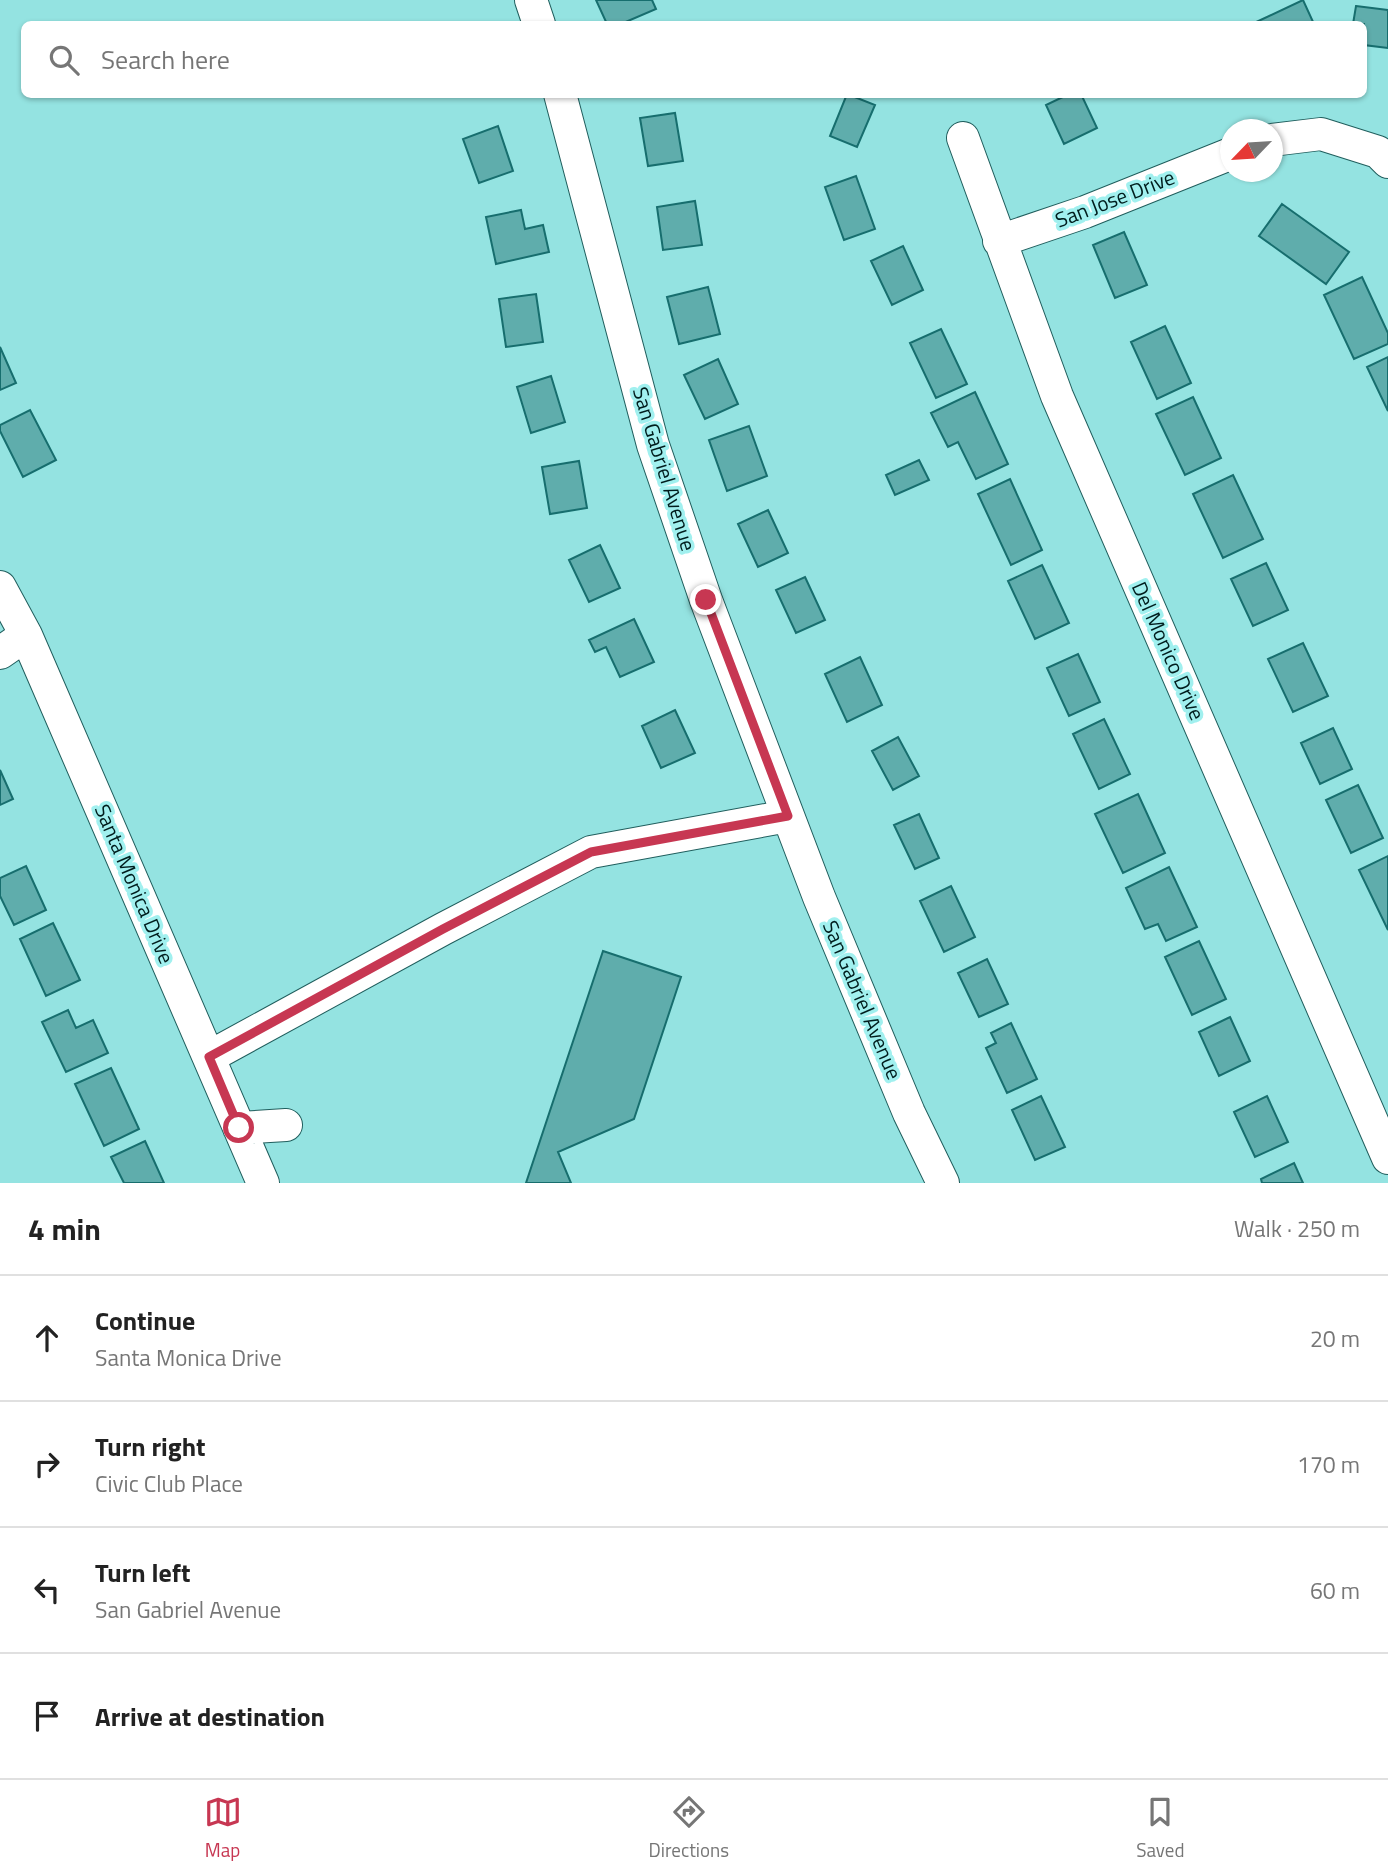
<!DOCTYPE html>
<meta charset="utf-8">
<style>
body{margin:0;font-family:"Titillium Web",sans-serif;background:#f6f6f6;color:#222}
.compass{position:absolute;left:1220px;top:119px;width:63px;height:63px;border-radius:50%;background:#fff;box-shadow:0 2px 5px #0004;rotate:245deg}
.stop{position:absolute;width:21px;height:21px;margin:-16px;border:5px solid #c73752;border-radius:50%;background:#fff}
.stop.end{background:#c73752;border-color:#fff;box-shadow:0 2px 7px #0008}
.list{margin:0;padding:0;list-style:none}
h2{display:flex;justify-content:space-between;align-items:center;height:91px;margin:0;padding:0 28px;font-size:30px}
h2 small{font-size:23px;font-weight:400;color:#767676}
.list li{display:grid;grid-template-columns:46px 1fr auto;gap:21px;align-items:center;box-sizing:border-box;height:126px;padding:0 28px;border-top:2px solid #e0e0e0}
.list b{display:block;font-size:26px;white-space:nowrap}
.list p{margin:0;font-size:23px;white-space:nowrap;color:#767676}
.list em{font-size:23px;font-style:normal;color:#767676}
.icon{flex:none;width:38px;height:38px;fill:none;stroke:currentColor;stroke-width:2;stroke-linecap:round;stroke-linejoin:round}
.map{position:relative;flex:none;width:1388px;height:1183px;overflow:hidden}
.search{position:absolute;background:#fff;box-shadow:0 2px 5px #0004;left:21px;right:21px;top:21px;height:77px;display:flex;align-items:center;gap:18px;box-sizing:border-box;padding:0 24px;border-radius:10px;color:#767676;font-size:26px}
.sheet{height:595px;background:#fff}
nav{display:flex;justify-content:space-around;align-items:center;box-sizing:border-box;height:98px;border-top:2px solid #e0e0e0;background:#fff;font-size:19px;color:#767676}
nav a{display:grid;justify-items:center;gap:4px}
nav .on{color:#c73752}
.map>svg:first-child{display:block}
</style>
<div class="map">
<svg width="1388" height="1183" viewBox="0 0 1388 1183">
<rect width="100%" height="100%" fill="#94e3e1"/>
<path fill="#5fadac" stroke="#176e6e" stroke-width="2" d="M596 0H652L656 9 621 24H607Z
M1303 0 1314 24H1252Z
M1356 6 1388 10V48L1364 45V24H1353Z
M847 94 875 105 857 147 830 136Z
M1069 94H1081L1097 128 1064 144 1046 105Z
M675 113 683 161 648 166 640 118Z
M498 126 513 171 479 183 463 139Z
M856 176 875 229 844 240 825 187Z
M695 201 702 245 663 250 657 207Z
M1282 204 1349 252 1326 284 1259 236Z
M521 210 525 229 543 225 549 252 496 264 486 217Z
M1124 232 1147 285 1115 298 1093 245Z
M903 246 923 290 892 305 871 261Z
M1362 277 1388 333V344L1354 359 1324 295Z
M708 287 720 334 679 344 667 297Z
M536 294 543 342 506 347 499 299Z
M1165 326 1191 383 1157 399 1131 342Z
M941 329 967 384 936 398 910 343Z
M0 347 16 383 0 390Z
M1388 357V411L1367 367Z
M718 359 738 404 705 419 684 375Z
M551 376 565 422 531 433 517 387Z
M975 392 1008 464 976 479 958 442 948 447 931 413Z
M1193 397 1221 458 1185 475 1156 414Z
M30 410 56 460 23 477 0 431V425Z
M749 426 767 476 727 491 709 440Z
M919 460 929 480 895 495 886 475Z
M579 461 587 508 550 514 542 467Z
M1233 475 1263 539 1223 558 1193 494Z
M1010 479 1042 550 1011 565 978 494Z
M768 510 788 553 758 567 738 524Z
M600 545 620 588 589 602 569 560Z
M1266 563 1288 610 1253 626 1231 579Z
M1042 565 1069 623 1035 639 1008 581Z
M805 577 825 620 796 633 776 590Z
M634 619 654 662 620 677 606 647 595 652 589 640Z
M1303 643 1328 696 1293 712 1268 659Z
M1078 654 1100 702 1069 716 1047 668Z
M860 657 882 705 847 722 825 674Z
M675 710 695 753 661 768 642 726Z
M1104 719 1130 774 1099 789 1073 734Z
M1333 728 1352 769 1320 784 1301 743Z
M898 737 919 776 893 790 872 751Z
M0 770 13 799 0 805Z
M1358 785 1383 838 1351 853 1326 800Z
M1138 794 1165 853 1123 873 1095 814Z
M919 814 939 858 915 869 894 825Z
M1388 856V930L1359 870Z
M26 866 46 910 14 925 0 896V878Z
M1169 867 1197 927 1166 941 1158 924 1145 929 1126 888Z
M951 886 975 937 944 952 920 901Z
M53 923 80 980 46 996 20 939Z
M1199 941 1226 999 1192 1015 1165 957Z
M603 951 681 977 634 1119 558 1152 571 1183H526Z
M987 959 1008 1004 979 1017 958 973Z
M68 1010 76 1028 93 1020 108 1053 66 1072 42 1022Z
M1230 1017 1250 1061 1219 1076 1199 1032Z
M1011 1023 1037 1079 1007 1093 986 1048 996 1043 991 1033Z
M111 1068 139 1129 104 1146 75 1084Z
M1041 1096 1065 1147 1035 1160 1012 1110Z
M1267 1096 1288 1142 1255 1157 1234 1112Z
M145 1141 164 1183H124L111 1157Z
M1294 1163 1303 1183H1262L1261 1179Z"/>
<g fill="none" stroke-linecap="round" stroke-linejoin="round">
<defs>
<path id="minor" d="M531 0 539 24
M560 94 653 445 706 600 819 897 909 1113 943 1183
M963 138 1057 396 1388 1158
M1272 140 1321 134 1378 152 1388 162
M999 241 1085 212 1230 154
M0 587 26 635 263 1183
M0 653 26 635
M209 1057 443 929 591 852 788 816
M239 1128 286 1125"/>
</defs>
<use href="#minor" stroke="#205e5d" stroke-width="34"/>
<use href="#minor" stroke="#fff" stroke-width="32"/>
</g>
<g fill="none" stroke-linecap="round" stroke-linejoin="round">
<path stroke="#c73752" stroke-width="9" d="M239 1128 209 1057 443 929 591 852 788 816 706 600"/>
</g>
<g text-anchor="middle" stroke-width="7" stroke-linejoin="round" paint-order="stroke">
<g font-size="21" fill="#001d1d" stroke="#a1f0ef">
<text transform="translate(1115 199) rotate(-21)" y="7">San Jose Drive</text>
<text transform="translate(664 469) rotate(73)" y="7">San Gabriel Avenue</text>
<text transform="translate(1168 651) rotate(66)" y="7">Del Monico Drive</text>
<text transform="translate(134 884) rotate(67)" y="7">Santa Monica Drive</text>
<text transform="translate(862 1000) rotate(67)" y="7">San Gabriel Avenue</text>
</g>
</g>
</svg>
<svg class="compass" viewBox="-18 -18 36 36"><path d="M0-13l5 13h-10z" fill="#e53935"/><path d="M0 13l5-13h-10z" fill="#767676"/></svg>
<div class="stop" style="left:239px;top:1128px"></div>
<div class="stop end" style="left:706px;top:600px"></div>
<div class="search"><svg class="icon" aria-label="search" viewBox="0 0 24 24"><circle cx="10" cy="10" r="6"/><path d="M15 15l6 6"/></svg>Search here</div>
</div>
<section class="sheet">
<h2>4 min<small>Walk · 250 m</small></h2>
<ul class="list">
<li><svg class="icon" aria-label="ahead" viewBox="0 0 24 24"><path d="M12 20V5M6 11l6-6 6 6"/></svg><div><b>Continue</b><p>Santa Monica Drive</p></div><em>20 m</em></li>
<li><svg class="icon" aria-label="right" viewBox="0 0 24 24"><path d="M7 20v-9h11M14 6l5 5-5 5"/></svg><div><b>Turn right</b><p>Civic Club Place</p></div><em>170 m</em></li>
<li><svg class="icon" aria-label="left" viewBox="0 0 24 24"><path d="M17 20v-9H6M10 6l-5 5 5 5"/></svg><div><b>Turn left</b><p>San Gabriel Avenue</p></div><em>60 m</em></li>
<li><svg class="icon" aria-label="arrive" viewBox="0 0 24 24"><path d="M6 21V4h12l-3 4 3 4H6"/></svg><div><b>Arrive at destination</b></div></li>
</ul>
</section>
<nav>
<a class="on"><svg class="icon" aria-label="map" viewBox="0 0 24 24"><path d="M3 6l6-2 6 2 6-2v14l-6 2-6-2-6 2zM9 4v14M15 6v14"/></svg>Map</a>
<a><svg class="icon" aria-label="directions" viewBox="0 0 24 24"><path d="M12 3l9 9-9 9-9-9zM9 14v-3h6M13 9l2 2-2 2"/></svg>Directions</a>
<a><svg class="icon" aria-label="saved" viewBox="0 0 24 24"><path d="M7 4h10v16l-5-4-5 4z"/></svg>Saved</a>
</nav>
